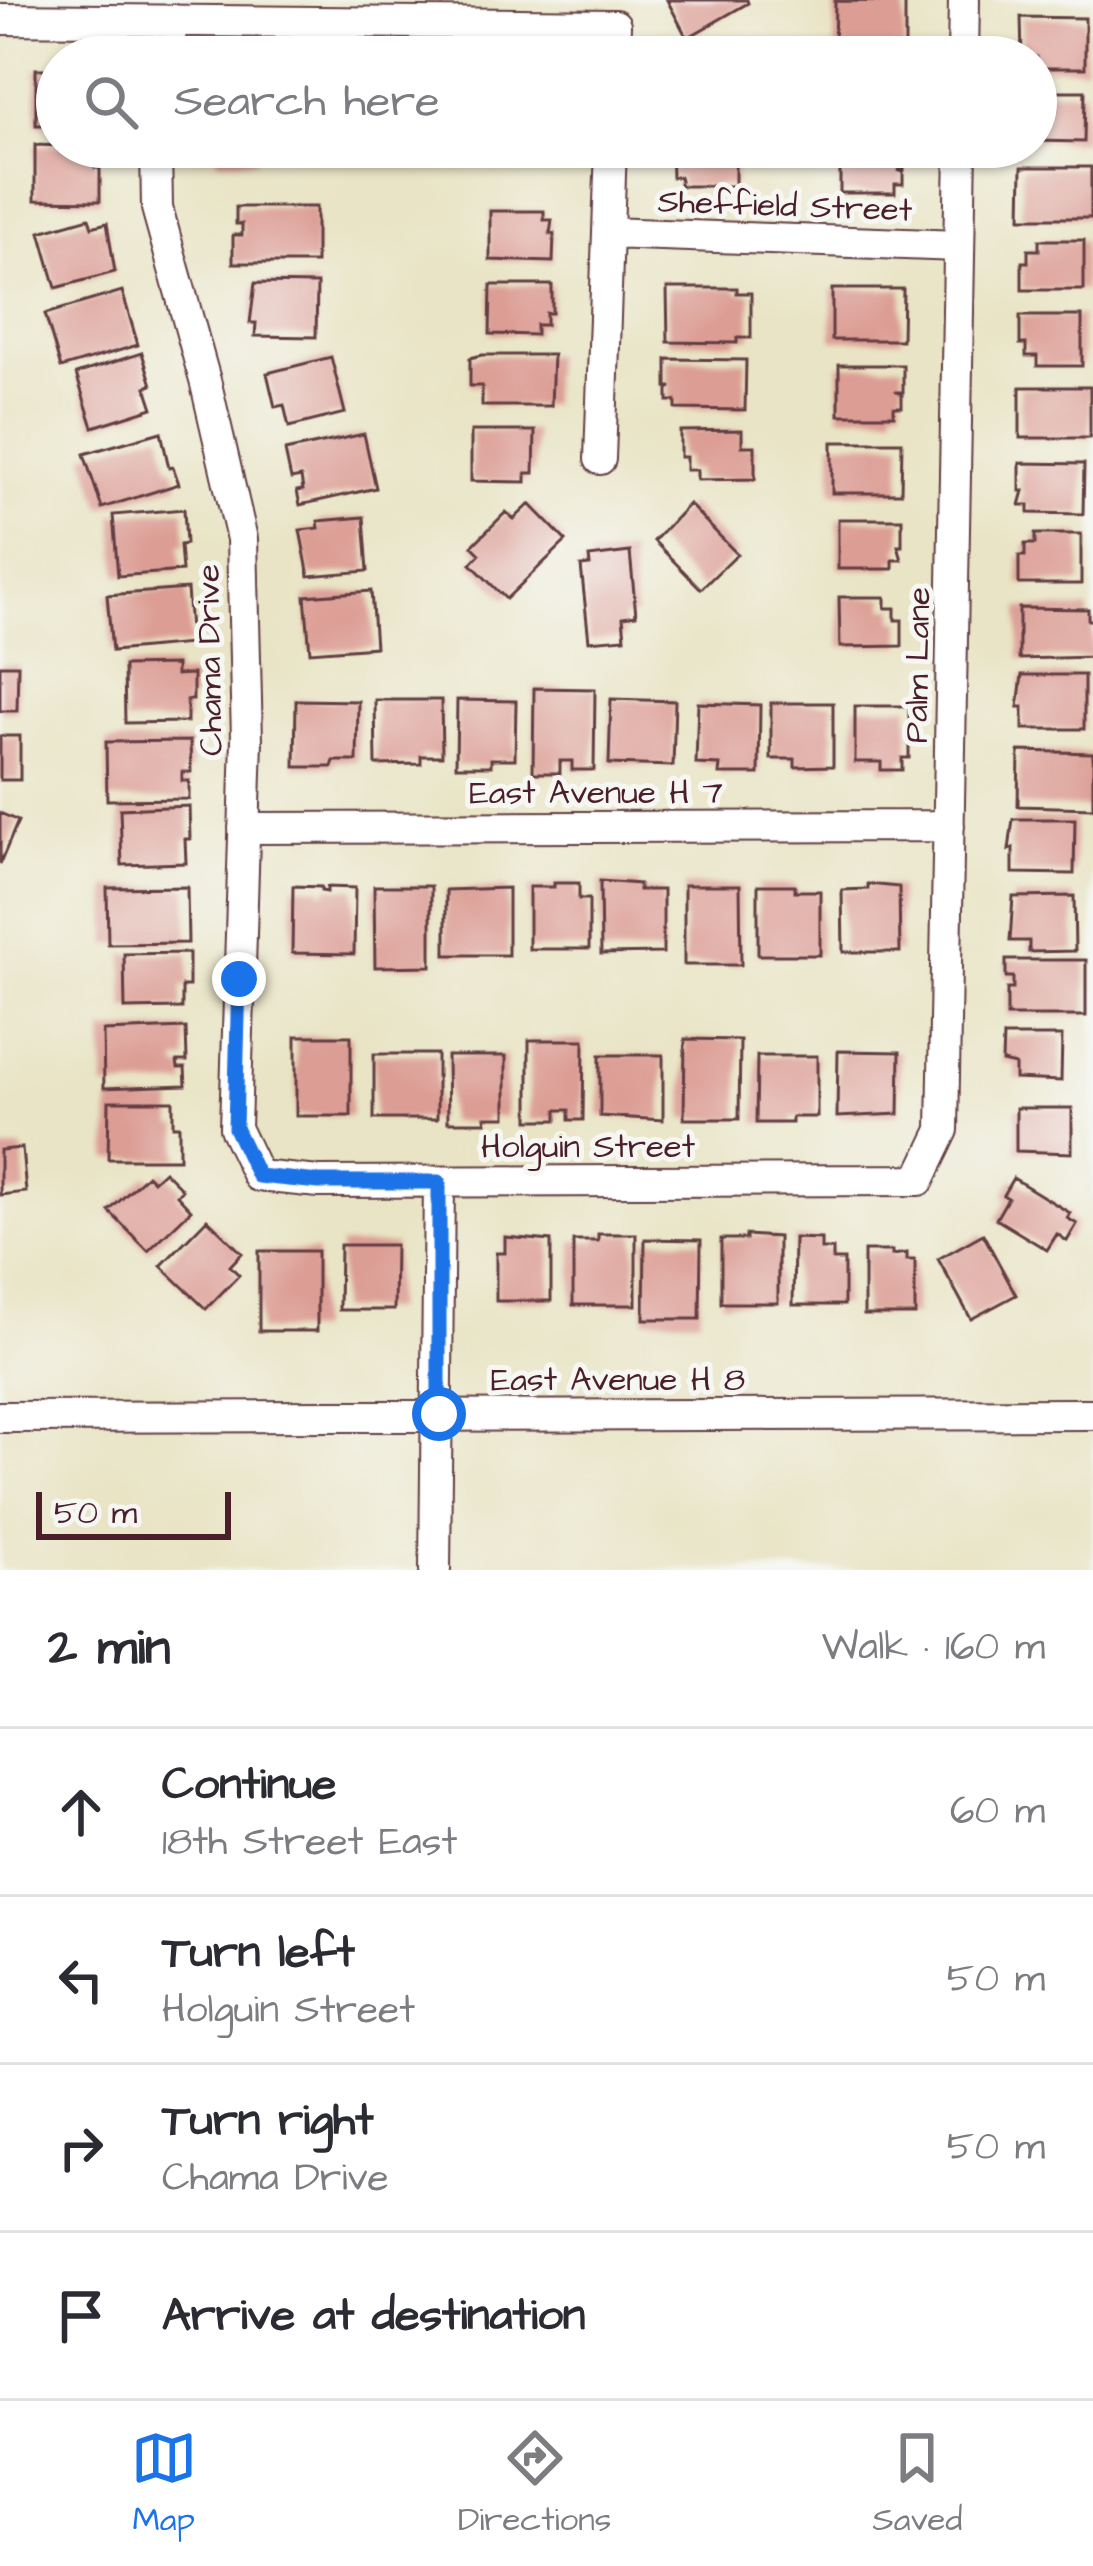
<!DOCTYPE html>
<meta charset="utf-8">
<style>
body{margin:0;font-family:"Architects Daughter",sans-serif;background:#f7f7f7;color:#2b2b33}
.scale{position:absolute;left:36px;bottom:30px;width:195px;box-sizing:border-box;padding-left:12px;border:6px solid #4a1f2b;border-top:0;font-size:33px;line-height:42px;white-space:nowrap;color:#4a1f2b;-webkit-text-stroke:9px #f6f6f2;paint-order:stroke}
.stop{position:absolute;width:36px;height:36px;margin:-27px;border:9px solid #1a73e8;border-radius:50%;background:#fff}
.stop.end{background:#1a73e8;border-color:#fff;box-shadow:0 3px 12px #0008}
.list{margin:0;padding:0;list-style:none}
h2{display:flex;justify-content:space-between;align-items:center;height:156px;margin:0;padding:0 48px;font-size:51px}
h2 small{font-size:39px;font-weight:400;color:#7c7c81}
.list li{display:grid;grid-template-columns:78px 1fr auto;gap:36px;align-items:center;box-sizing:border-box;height:168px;padding:0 48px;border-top:3px solid #e1e1e2}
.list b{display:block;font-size:45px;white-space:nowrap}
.list p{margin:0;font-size:39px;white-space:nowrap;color:#7c7c81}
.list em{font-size:39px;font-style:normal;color:#7c7c81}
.icon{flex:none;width:66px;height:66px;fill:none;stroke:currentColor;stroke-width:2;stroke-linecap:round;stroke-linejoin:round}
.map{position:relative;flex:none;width:1093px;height:1570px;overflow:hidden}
.search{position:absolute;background:#fff;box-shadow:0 3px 9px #0004;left:36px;right:36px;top:36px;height:132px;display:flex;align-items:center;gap:30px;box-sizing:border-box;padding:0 42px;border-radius:66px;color:#7c7c81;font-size:45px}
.sheet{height:828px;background:#fff}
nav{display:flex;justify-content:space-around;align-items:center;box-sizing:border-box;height:168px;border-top:3px solid #e1e1e2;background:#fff;font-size:33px;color:#7c7c81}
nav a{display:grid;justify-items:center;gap:6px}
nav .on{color:#1a73e8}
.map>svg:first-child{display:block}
</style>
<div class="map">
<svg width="1093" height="1570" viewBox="0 0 1093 1570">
<rect width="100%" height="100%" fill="#f6f6f2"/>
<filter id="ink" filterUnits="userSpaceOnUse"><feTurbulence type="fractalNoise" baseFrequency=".00833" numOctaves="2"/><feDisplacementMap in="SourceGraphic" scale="24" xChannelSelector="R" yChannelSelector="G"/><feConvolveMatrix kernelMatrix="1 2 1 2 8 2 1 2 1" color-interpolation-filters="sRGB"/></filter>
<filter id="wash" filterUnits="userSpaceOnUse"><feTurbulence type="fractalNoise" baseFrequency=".004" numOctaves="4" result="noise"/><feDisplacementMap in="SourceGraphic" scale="48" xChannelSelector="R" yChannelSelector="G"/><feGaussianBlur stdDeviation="2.7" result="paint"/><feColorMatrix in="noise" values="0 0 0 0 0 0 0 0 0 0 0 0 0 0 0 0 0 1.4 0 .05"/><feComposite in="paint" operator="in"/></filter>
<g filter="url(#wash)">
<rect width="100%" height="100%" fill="#e9e4c5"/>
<g id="blocks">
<path fill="#dc9d94" d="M667 0H747L748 3 687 38Z
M835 1 905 2V53H834Z
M1021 17 1085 18V68H1036V57H1022Z
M36 69H57V125H36Z
M1036 91H1085L1084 142 1036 141Z
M35 145 95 147V168H100V201L35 200Z
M217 147H257L256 161H217Z
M671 147H735V186H680V177H672Z
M840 147H904V170H898L903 172V184H895V193H840Z
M1022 167H1091V218H1021Z
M236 207H316V263H233V235H242V224H236Z
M490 211H544V220H552L550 234H554L553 262 490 260Z
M89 218 92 227 107 223 115 272 56 288 40 232Z
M1039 240H1084V290H1022V262H1028V250H1039Z
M255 283 317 284 316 337 255 336 256 323H250Z
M491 285H552V313H546V325H536V335L490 334Z
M667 288H737V293H751V338H737V343L668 342Z
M832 289H903L902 340H832Z
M122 291 138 345 61 368 45 314Z
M1020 316H1082V366H1037V356H1026V344H1020Z
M142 353 152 385 146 387 153 408 93 427 76 374Z
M482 355H553L551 406H482V386H470V358Z
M331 357 345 413 289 427 284 405 275 407 267 373Z
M667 359 746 360 745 410 676 409V401H668V389L672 387H667Z
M839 365H903V392H898L902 395V407H894V415H839Z
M1020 387H1090V438H1020Z
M742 430V446H755V479L697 480V470H686V457H680V431Z
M471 431H535L534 473H526V482L471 481Z
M161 432 169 468 173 467 179 484 102 508 84 454Z
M364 434 376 488 300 505 297 491 303 490 301 477 291 479 285 451Z
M832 442H902L901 493H832Z
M1020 463 1084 464 1083 514 1029 513V505H1020L1024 491H1020Z
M530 504 566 541 506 599 471 564 480 554 472 546 506 512 514 519Z
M689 504 737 554 701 589 654 541Z
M184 509 186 544 180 545 182 571 118 576 113 515Z
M364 517 368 571 309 576 300 530 319 528 318 521Z
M838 519H902V546H898L902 560H893V569H838Z
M1035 534H1081V584H1019V556H1025V544H1035Z
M630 552 636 615 623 617 625 638 589 641 581 566 590 565 589 557Z
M187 589 191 644 112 651 107 595Z
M371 591 375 647 310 652 305 596Z
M839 597H885V608H895V620H902V646L840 647Z
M1019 608 1088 609V620H1093V657L1019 659Z
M0 665H18L17 711H0Z
M176 665V675L193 674V700H187V722L125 723 124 666Z
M1022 675H1084V729H1023V707H1018Z
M534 688 595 689 594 770H572V761H560V773H533Z
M611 699 675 701 673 766 609 764Z
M296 700 358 701 357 761H334L332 767H295Z
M375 700H441L442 756H421V764L376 765Z
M457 700 516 701 515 759H491V766H456Z
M698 703 760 705 759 774H719L720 765 696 764Z
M771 703H833V766L795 767V759H771Z
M855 706H909V758H902V770H881V762H855Z
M0 736H20V780H0Z
M190 741 191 772H182V781H189V799L107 800 106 742Z
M1019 751 1093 753V808L1018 806Z
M189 806 190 839H185L186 863 122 865 120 809Z
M0 813 18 821 0 864Z
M1013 819H1075L1074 874 1013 873V848L1009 850Z
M600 881 639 884V890H663V953L601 954Z
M554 883H579V899H589V949H529V887H554Z
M868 884 899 887 900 952H843L842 890 868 889Z
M684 885H740L741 965H684Z
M758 885H795V891H820V955H758Z
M293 886 321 887V891L327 892V887L355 888 354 954 292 953Z
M374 886H431V966L375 967Z
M187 887 188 943 108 944 107 888Z
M508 888V955H446V890Z
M1074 896 1075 951 1029 952V941H1010L1013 897Z
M189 953V986H182V1008L125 1009 124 954Z
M1006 960H1086V1016H1007V989H1013V977H1006Z
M186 1028 187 1061H177L178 1068H185L186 1085 104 1088 103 1031Z
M296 1036H351V1116H296Z
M1003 1036H1062L1061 1081 1015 1079V1065L1002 1062Z
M685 1039 740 1040 739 1119H684Z
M529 1040H584L583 1120H569V1110H557V1120H529Z
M838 1051 900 1052 899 1114 837 1117Z
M374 1054H437V1119H374Z
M600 1055H663V1120L600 1116Z
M447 1056H506V1117H485L486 1122H448Z
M757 1056H817V1117H792V1123H756Z
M109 1101H173V1126H179V1159H108Z
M1016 1108H1072V1153L1016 1151Z
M22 1148 26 1192 0 1195V1150Z
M164 1171 182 1189 177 1195 191 1210 148 1251 109 1211 147 1175 153 1181Z
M1013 1178 1070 1213 1067 1218 1077 1224 1067 1241 1057 1234 1047 1250 996 1219 1008 1198 1003 1195Z
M207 1219 242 1253 230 1266 239 1275 206 1309 161 1266Z
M598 1234H636V1305H573V1241H598Z
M983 1234 1016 1295 971 1319 938 1259Z
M746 1235 778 1237V1303H721V1239H746Z
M505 1237 551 1241V1301H496V1253H505Z
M794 1238 821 1239V1249H833V1260H844V1305H793Z
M645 1239 701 1240 700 1319H644Z
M340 1245H395L394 1310H339Z
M259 1251H317V1331H259Z
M864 1251H892V1255L907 1253V1260H915V1315H864Z"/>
</g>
</g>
<g filter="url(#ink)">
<use href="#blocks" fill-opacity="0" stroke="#623d42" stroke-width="3"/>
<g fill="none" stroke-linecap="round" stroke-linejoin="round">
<defs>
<path id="minor" d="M0 19 615 25 614 57
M165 57 174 20
M963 57 964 0
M156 147 157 208 206 384 242 539 247 740 235 1128 258 1176 319 1182 919 1180 943 1130 961 147
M608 233 959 246
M600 459 611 147
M244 828 949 826
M0 1417 1093 1414
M435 1570 439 1182"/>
</defs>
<use href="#minor" stroke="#623d42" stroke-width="34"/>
<use href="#minor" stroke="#fff" stroke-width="30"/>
</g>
</g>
<g fill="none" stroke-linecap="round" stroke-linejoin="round" filter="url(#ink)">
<path stroke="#1a73e8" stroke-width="15" d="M239 979 235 1128 258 1176 319 1182H439V1414"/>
</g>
<g text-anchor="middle" stroke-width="10" stroke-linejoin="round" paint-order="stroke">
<g font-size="33" fill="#4a1f2b" stroke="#f6f6f2">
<text transform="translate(785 204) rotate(2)" y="12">Sheffield Street</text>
<text transform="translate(208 660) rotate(-91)" y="12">Chama Drive</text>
<text transform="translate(916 665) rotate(-89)" y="12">Palm Lane</text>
<text x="596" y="803">East Avenue H 7</text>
<text x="588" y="1157">Holguin Street</text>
<text x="618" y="1390">East Avenue H 8</text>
</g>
</g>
</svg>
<div class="scale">50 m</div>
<div class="stop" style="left:439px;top:1414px"></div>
<div class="stop end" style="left:239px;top:979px"></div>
<div class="search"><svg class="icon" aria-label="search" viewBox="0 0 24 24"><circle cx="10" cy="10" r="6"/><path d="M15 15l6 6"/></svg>Search here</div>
</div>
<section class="sheet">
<h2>2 min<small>Walk · 160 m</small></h2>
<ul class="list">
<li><svg class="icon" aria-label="ahead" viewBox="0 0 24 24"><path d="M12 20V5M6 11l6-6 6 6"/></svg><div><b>Continue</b><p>18th Street East</p></div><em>60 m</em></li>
<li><svg class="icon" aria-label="left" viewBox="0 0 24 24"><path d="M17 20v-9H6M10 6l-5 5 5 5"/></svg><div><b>Turn left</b><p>Holguin Street</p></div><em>50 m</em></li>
<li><svg class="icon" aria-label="right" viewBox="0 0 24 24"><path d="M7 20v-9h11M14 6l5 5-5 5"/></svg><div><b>Turn right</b><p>Chama Drive</p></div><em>50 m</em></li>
<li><svg class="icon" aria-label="arrive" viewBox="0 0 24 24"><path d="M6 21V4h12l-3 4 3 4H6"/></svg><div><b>Arrive at destination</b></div></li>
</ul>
</section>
<nav>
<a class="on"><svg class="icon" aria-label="map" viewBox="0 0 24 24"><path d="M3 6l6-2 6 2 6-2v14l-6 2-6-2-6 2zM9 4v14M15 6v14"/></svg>Map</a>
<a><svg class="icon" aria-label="directions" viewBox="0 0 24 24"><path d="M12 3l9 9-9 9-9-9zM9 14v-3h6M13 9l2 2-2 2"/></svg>Directions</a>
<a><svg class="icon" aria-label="saved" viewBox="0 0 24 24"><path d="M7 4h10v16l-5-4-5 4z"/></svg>Saved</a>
</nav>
